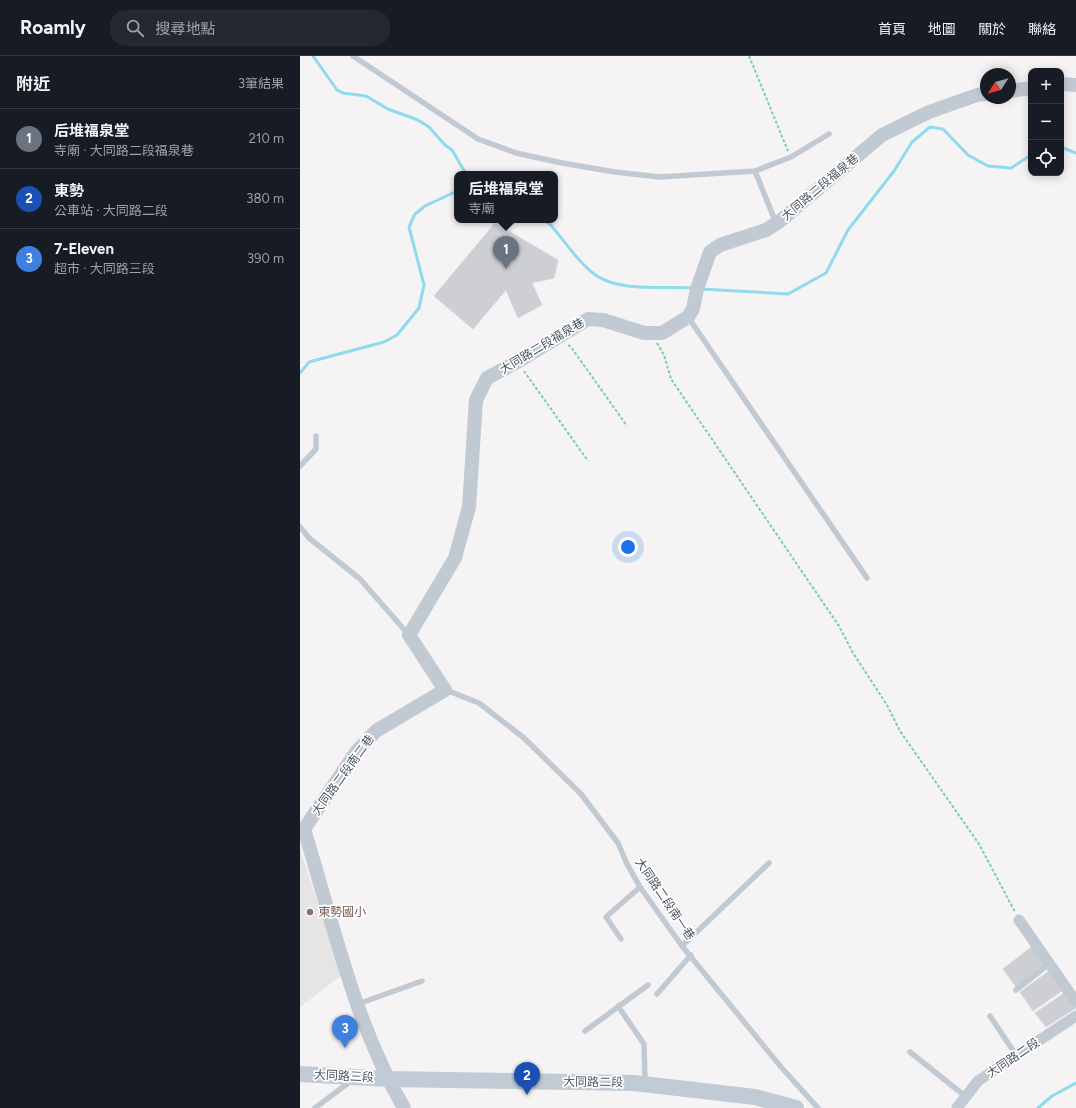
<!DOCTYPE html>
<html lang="zh-TW">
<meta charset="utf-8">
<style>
body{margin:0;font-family:Figtree,"Noto Sans TC",sans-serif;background:#242831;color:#f1f3f6}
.controls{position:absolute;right:12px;top:12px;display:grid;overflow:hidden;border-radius:8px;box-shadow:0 2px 10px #0003}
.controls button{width:36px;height:36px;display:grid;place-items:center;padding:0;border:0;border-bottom:1px solid #363941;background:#171b24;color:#f1f3f6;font:20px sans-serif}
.compass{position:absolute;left:680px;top:12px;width:36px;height:36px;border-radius:50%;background:#171b24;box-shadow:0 2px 10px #0003;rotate:234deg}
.you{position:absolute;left:328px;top:491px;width:14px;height:14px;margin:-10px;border:3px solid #fff;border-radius:50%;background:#1a73e8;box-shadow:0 0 0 6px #1a73e833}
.badge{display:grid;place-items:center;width:26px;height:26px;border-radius:50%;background:#1a73e8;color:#fff;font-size:13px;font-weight:700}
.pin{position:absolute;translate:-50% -33px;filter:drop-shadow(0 1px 2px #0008)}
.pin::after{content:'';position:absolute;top:21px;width:14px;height:12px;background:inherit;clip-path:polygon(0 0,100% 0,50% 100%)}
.popup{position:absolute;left:154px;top:115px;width:104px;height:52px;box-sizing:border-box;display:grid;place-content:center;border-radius:8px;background:#171b24;filter:drop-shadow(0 1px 3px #0005);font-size:13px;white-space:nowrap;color:#9ea1a6}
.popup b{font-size:15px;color:#f1f3f6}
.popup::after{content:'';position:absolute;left:50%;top:100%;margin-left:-8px;border:8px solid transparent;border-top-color:#171b24}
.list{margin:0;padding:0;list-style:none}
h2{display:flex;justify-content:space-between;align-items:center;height:52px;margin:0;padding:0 16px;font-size:17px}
h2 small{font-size:13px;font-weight:400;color:#9ea1a6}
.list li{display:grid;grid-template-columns:26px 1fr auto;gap:12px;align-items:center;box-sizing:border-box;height:60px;padding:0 16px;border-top:1px solid #363941}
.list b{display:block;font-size:15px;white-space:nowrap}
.list p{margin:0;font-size:13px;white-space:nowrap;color:#9ea1a6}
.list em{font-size:13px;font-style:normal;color:#9ea1a6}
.icon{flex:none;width:22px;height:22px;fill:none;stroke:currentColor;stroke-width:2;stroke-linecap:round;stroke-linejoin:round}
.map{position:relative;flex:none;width:776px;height:1052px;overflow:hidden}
header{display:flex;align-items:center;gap:24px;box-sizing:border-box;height:56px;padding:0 20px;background:#171b24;border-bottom:1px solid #363941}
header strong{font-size:19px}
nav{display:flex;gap:22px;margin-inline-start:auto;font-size:14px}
.search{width:280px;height:36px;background:#242831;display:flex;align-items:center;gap:10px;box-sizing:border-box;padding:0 14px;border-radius:16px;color:#9ea1a6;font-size:15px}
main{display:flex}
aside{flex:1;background:#171b24}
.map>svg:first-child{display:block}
</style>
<header>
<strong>Roamly</strong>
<div class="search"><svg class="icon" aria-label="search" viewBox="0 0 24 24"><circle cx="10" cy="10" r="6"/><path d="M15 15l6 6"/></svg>搜尋地點</div>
<nav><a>首頁</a><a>地圖</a><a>關於</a><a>聯絡</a></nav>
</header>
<main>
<aside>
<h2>附近<small>3筆結果</small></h2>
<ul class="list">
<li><span class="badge" style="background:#6b7280">1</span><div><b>后堆福泉堂</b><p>寺廟 · 大同路二段福泉巷</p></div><em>210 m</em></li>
<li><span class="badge" style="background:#1a4fb4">2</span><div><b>東勢</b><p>公車站 · 大同路二段</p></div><em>380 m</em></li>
<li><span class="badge" style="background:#3f7fe0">3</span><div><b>7-Eleven</b><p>超市 · 大同路三段</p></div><em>390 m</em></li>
</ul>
</aside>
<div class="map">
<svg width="776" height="1052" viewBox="0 0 776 1052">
<rect width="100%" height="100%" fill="#f5f3f3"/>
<path fill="#e6e4e5" d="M0 793 42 919 0 951Z"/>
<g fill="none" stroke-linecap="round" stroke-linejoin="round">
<path stroke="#90daee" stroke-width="3" d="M13 0 37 34 43 37 66 40 88 53 118 64 129 71 145 89 152 94 166 118
M761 91 776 97
M242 164 249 167C263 183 280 209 297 220 321 236 365 230 393 232
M401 233 488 238 526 217 548 174 594 115 612 86 630 71 643 73 668 99 688 110 711 112 731 99
M0 317 9 306 84 286 97 279 119 252 124 229 109 171 115 158 125 150 157 135
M738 1052 752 1040 776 1027"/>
</g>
<path fill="#cdcfd5" stroke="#d7d9de" d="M195 167 258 204 254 222 232 227 242 249 218 262 206 234 173 273 134 240Z
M735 888 748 907 716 931 703 913Z
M752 913 766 932 733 955 720 936Z
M767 935 776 947V952L746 971 735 957Z"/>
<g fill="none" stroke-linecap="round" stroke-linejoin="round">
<path stroke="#7ad0a6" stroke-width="2" stroke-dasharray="3 2" stroke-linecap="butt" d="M449 0 488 95
M357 287 364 299 371 323 539 570 553 597 587 649 600 675 679 788 715 856
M268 289 271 291 327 370
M224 315 288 405"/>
<path stroke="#c1cad2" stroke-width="5.5" d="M53 0 178 83 216 97 262 107 315 116 360 121 455 115 491 101 529 78
M455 115 476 167
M388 261 567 522
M0 410 16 393V380
M0 471 9 482 60 523 108 578
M146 634 179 647 224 682 281 738 318 787 327 808 340 831 382 890 481 1011 518 1052
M321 883 306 861 340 831
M382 890 469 807
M716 934 749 908
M357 938 391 899
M58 948 122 925
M318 950 344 988 345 1026
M690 960 716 999
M285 975 348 929
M610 996 665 1040
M15 1052 51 1025"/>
<path stroke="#c1cad2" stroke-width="11" d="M719 864 776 946
M657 1052 678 1025 776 960"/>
<path stroke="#c1cad2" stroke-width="14" d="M761 28 776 29
M710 35 731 32
M104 1052C54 966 33 867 4 773L57 695 76 675 145 634 109 579 155 502 169 451 176 344 187 322 217 306 288 263 303 264 344 277H362L388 261 393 253 397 233 410 196 420 189 466 174 480 165 582 79 629 56 677 39 686 38"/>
<path stroke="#c1cbd6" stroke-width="16" d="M0 1018 87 1023 334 1027 455 1041 496 1052"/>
</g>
<circle fill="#8d6e63" stroke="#fff" stroke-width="1.5" cx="10" cy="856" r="4"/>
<g text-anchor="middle" stroke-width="3.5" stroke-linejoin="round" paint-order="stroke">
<g font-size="12" fill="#4a5661" stroke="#fff">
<text transform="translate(520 131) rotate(-40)" y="4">大同路二段福泉巷</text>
<text transform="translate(242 290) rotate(-31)" y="4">大同路二段福泉巷</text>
<text transform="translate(43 719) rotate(-54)" y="4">大同路二段南二巷</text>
<text transform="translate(365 843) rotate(56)" y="4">大同路二段南一巷</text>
<text transform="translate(713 1002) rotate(-34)" y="4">大同路二段</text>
<text transform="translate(44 1020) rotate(3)" y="4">大同路三段</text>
<text transform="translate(293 1026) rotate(1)" y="4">大同路二段</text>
</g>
<g font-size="12" fill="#785e54" stroke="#fff" text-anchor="start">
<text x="18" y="860">東勢國小</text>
</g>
</g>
</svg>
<div class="controls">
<button>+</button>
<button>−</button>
<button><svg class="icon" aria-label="locate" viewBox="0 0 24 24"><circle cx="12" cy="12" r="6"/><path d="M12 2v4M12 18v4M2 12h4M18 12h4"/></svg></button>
</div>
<svg class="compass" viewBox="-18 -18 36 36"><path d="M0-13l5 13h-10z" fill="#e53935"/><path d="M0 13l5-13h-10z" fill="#9ea1a6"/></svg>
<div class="you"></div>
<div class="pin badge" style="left:206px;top:213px;background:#6b7280">1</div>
<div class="popup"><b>后堆福泉堂</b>寺廟</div>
<div class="pin badge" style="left:227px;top:1039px;background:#1a4fb4">2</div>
<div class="pin badge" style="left:45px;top:992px;background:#3f7fe0">3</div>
</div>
</main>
